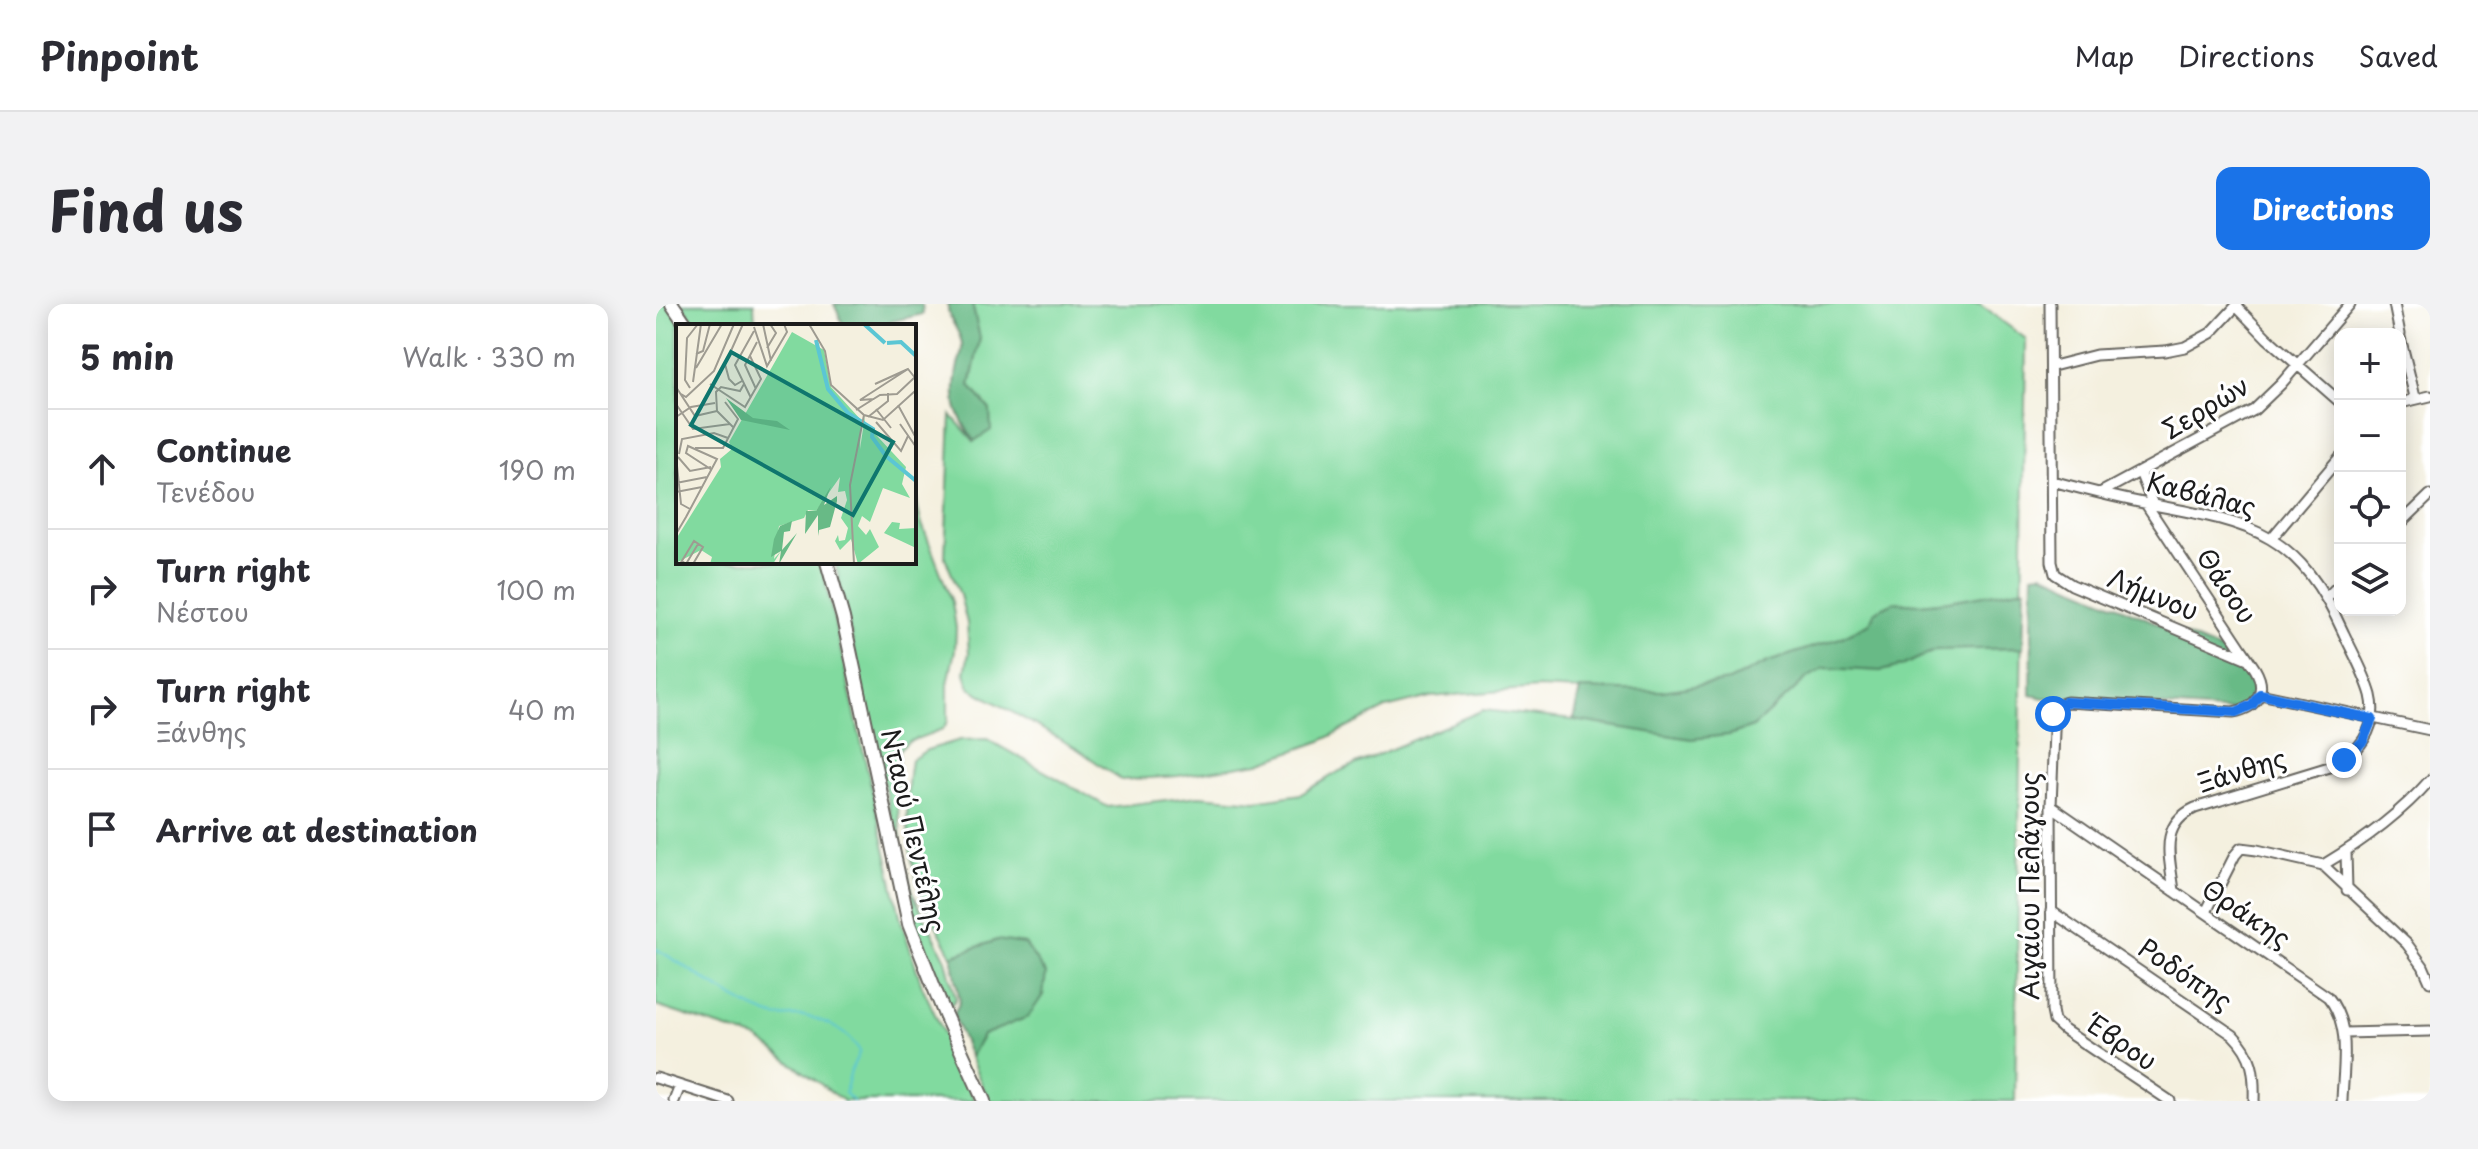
<!DOCTYPE html>
<meta charset="utf-8">
<style>
body{margin:0;font-family:"Playpen Sans",sans-serif;background:#f2f2f3;color:#2b2b33}
.controls{position:absolute;right:24px;top:24px;display:grid;overflow:hidden;border-radius:16px;box-shadow:0 4px 20px #0003}
.controls button{width:72px;height:72px;display:grid;place-items:center;padding:0;border:0;border-bottom:2px solid #e1e1e2;background:#fff;color:#2b2b33;font:40px sans-serif}
.stop{position:absolute;width:24px;height:24px;margin:-18px;border:6px solid #1a73e8;border-radius:50%;background:#fff}
.stop.end{background:#1a73e8;border-color:#fff;box-shadow:0 2px 8px #0008}
.list{margin:0;padding:0;list-style:none}
h2{display:flex;justify-content:space-between;align-items:center;height:104px;margin:0;padding:0 32px;font-size:34px}
h2 small{font-size:26px;font-weight:400;color:#7c7c81}
.list li{display:grid;grid-template-columns:52px 1fr auto;gap:24px;align-items:center;box-sizing:border-box;height:120px;padding:0 32px;border-top:2px solid #e1e1e2}
.list b{display:block;font-size:30px;white-space:nowrap}
.list p{margin:0;font-size:26px;white-space:nowrap;color:#7c7c81}
.list em{font-size:26px;font-style:normal;color:#7c7c81}
.icon{flex:none;width:44px;height:44px;fill:none;stroke:currentColor;stroke-width:2;stroke-linecap:round;stroke-linejoin:round}
.map{position:relative;flex:none;width:1774px;height:797px;overflow:hidden;border-radius:16px}
header{display:flex;align-items:center;gap:48px;box-sizing:border-box;height:112px;padding:0 40px;background:#fff;border-bottom:2px solid #e1e1e2}
header strong{font-size:38px}
nav{display:flex;gap:44px;margin-inline-start:auto;font-size:28px}
.intro{display:flex;align-items:center;justify-content:space-between;box-sizing:border-box;height:192px;padding:0 48px}
h1{margin:0;font-size:56px}
.button{padding:20px 36px;border-radius:16px;background:#1a73e8;color:#fff;font-size:28px;font-weight:700}
main{display:flex;gap:48px;padding:0 48px}
aside{flex:1;background:#fff;border-radius:16px;box-shadow:0 4px 20px #0003}
.map>svg:first-child{display:block}
</style>
<header>
<strong>Pinpoint</strong>
<nav><a>Map</a><a>Directions</a><a>Saved</a></nav>
</header>
<div class="intro"><h1>Find us</h1><a class="button">Directions</a></div>
<main>
<aside>
<h2>5 min<small>Walk · 330 m</small></h2>
<ul class="list">
<li><svg class="icon" aria-label="ahead" viewBox="0 0 24 24"><path d="M12 20V5M6 11l6-6 6 6"/></svg><div><b>Continue</b><p>Τενέδου</p></div><em>190 m</em></li>
<li><svg class="icon" aria-label="right" viewBox="0 0 24 24"><path d="M7 20v-9h11M14 6l5 5-5 5"/></svg><div><b>Turn right</b><p>Νέστου</p></div><em>100 m</em></li>
<li><svg class="icon" aria-label="right" viewBox="0 0 24 24"><path d="M7 20v-9h11M14 6l5 5-5 5"/></svg><div><b>Turn right</b><p>Ξάνθης</p></div><em>40 m</em></li>
<li><svg class="icon" aria-label="arrive" viewBox="0 0 24 24"><path d="M6 21V4h12l-3 4 3 4H6"/></svg><div><b>Arrive at destination</b></div></li>
</ul>
</aside>
<div class="map">
<svg width="1774" height="797" viewBox="0 0 1774 797">
<rect width="100%" height="100%" fill="#fff"/>
<filter id="ink" filterUnits="userSpaceOnUse"><feTurbulence type="fractalNoise" baseFrequency=".0125" numOctaves="2"/><feDisplacementMap in="SourceGraphic" scale="16" xChannelSelector="R" yChannelSelector="G"/><feConvolveMatrix kernelMatrix="1 2 1 2 8 2 1 2 1" color-interpolation-filters="sRGB"/></filter>
<filter id="wash" filterUnits="userSpaceOnUse"><feTurbulence type="fractalNoise" baseFrequency=".006" numOctaves="4" result="noise"/><feDisplacementMap in="SourceGraphic" scale="32" xChannelSelector="R" yChannelSelector="G"/><feGaussianBlur stdDeviation="1.8" result="paint"/><feColorMatrix in="noise" values="0 0 0 0 0 0 0 0 0 0 0 0 0 0 0 0 0 1.4 0 .05"/><feComposite in="paint" operator="in"/></filter>
<g filter="url(#wash)">
<rect width="100%" height="100%" fill="#f4f0df"/>
<path fill="#81da9f" stroke="#4e7b5e" stroke-width="2" d="M0 0H11L26 22H22V258H165L245 616 266 682 319 797H188L102 735 0 702Z
M26 0H98L99 22H41Z
M316 0H1323L1370 35 1359 797H333L314 753 327 731 372 712 341 636 296 652C286 632 274 612 266 591 250 550 248 498 255 456L271 446 304 436 331 435 452 503 543 492 600 497 645 490 684 467 827 406 917 416 924 386 882 384 774 393 730 404 665 437 603 459 522 472 465 476 423 446 314 384 309 369 313 349 311 319 304 291 289 253 295 111 318 137 334 106 314 82 324 34Z
M258 183 264 215 296 298 300 324 299 346 292 380V417L287 425 252 438 243 446 242 505 246 549 258 592 290 656 300 695 295 701 292 700 259 622 179 258H258Z"/>
<path fill="#68ba86" stroke="#426b51" stroke-width="2" d="M178 0H266L267 10 233 18V22H188Z
M292 0H316L324 34 314 82 334 106 335 126 318 137C300 109 295 100 301 66 302 58 307 49 306 41 305 25 290 16 292 0Z
M1386 269 1575 351C1594 362 1603 370 1600 393L1577 407 1439 397 1415 393 1387 394 1375 391 1377 270Z
M1369 284 1367 344 1280 346 1246 362 1225 367 1169 364 1151 374 1097 423 1073 431 1035 435 918 416 924 385 1006 387 1073 377 1112 358 1184 334 1214 319 1219 307 1238 298 1263 300 1292 297Z
M341 636 369 640 390 670 387 691 372 713 327 731 314 753 299 715 298 709 304 698 296 652Z"/>
<g fill="none" stroke-linecap="round" stroke-linejoin="round">
<path stroke="#5bc6d4" stroke-width="2" d="M0 645C35 664 82 702 118 712 127 714 138 711 148 712 169 715 194 730 204 747L195 766 189 789 197 797"/>
</g>
</g>
<g filter="url(#ink)">
<g fill="none" stroke-linecap="round" stroke-linejoin="round">
<defs>
<path id="street" d="M1394 0 1396 258 1399 270 1416 281 1592 355
M1738 0 1744 30
M1580 2 1611 34 1684 98
M1744 33 1759 93
M1397 62 1440 51 1509 47 1529 43 1555 29 1582 0
M1744 99 1774 92
M1484 168 1497 201
M1396 177C1430 186 1464 195 1498 201 1599 220 1643 229 1688 330 1697 349 1709 370 1715 391 1723 424 1702 452 1673 463L1539 504C1502 521 1514 554 1518 587
M1444 189 1598 106 1625 80 1694 0
M1490 200 1599 365C1612 387 1601 404 1577 408L1411 398 1399 402 1395 502 1396 707 1398 717 1408 726 1514 797
M1744 220 1774 191
M1615 235 1684 153
M1670 294 1684 280
M1604 390 1774 426
M1395 502 1672 693C1696 722 1687 762 1686 797
M1690 548 1691 586
M1667 561C1704 539 1745 509 1774 476
M1395 607 1577 731C1597 751 1599 769 1598 797
M1550 608 1579 551 1585 544 1601 546 1667 561 1751 640 1767 662 1774 678
M1688 729 1774 727
M0 774 72 797
M18 797 24 782"/>
<path id="secondary" d="M16 0 31 22
M171 258 187 314 253 620 289 711 328 797"/>
</defs>
<use href="#street" stroke="#686660" stroke-width="13"/>
<use href="#secondary" stroke="#686660" stroke-width="16"/>
<use href="#street" stroke="#fff" stroke-width="9"/>
<use href="#secondary" stroke="#fff" stroke-width="12"/>
</g>
</g>
<g fill="none" stroke-linecap="round" stroke-linejoin="round" filter="url(#ink)">
<path stroke="#1a73e8" stroke-width="10" d="M1397 410 1400 401 1409 398 1580 408 1596 401 1604 390 1716 415 1707 437 1688 456"/>
</g>
<g text-anchor="middle" stroke-width="6" stroke-linejoin="round" paint-order="stroke">
<g font-size="26" fill="#1c1c1c" stroke="#fff">
<text transform="translate(1550 104) rotate(-31)" y="9">Σερρών</text>
<text transform="translate(1545 191) rotate(14)" y="9">Καβάλας</text>
<text transform="translate(1570 282) rotate(56)" y="9">Θάσου</text>
<text transform="translate(1497 291) rotate(22)" y="9">Λήμνου</text>
<text transform="translate(1586 467) rotate(-17)" y="9">Ξάνθης</text>
<text transform="translate(257 527) rotate(77)" y="9">Νταού Πεντέλης</text>
<text transform="translate(1374 582) rotate(-90)" y="9">Αιγαίου Πελάγους</text>
<text transform="translate(1590 610) rotate(34)" y="9">Θράκης</text>
<text transform="translate(1529 671) rotate(34)" y="9">Ροδόπης</text>
<text transform="translate(1466 739) rotate(34)" y="9">Έβρου</text>
</g>
</g>
<g transform="translate(20 20)">
<rect width="240" height="240" fill="#f4f0df"/>
<path d="M116 8 148 26 155 63 185 96 184 125 189 92V99L230 143 226 160 234 174 207 164 194 198 186 192 182 202 190 211 194 205 203 223 182 240 175 215 164 226 159 217 162 211 163 217 169 216 172 204 165 194 171 176 169 167 162 168 164 153 140 187 132 186 128 194 103 202 98 235 105 227 97 240H34L36 233 25 226 0 239V215L45 143 44 135 56 125 53 118ZM216 198 224 199 223 205 240 204V224L208 209Z" fill="#81da9f"/>
<path d="M50 74 77 94 101 97 114 106 65 96ZM155 162 148 181 161 172V177L154 203 143 206 142 212V191L129 210 130 187H140ZM116 197 114 207 108 208 106 226 121 209 103 240 105 227 95 233 98 215 104 202Z" fill="#68ba86"/>
<path fill="none" stroke="#5bc6d4" stroke-width="4" d="M188 0 209 19M140 16 152 65 172 89 197 105 196 113 210 132 240 157M211 19 225 18 240 32"/>
<path fill="none" stroke="#9e9b91" stroke-width="2" d="M87 0 95 37M133 0 149 27 155 61 188 91 207 96 239 67M78 3 91 42 111 8 108 0M91 24 100 9 94 0M20 30 27 27 34 0M20 44 46 0M66 57 59 61 53 55 49 40 67 0M17 58 25 0M34 60 69 83 85 55 74 32M199 60 232 45M0 63 19 92 41 87M14 64 9 56 11 14 22 0M80 65 69 41 81 18M5 70 10 73 38 47 58 0M75 74 59 41 78 7M198 75 184 76 232 45 240 55M0 80 17 105 54 100M222 81 240 114M200 85 215 104M180 86 204 71 221 70 239 53M0 93 15 83 39 79M192 93 212 77V69M200 98 225 127 232 112M224 100 240 123M58 104 41 87 40 68 45 63 64 67 68 60M19 124H47L62 95 49 78M3 130 6 115 38 109 52 114M0 132 5 180 14 185M2 133 14 147 35 143M0 159 31 153M0 168 26 163M0 210 10 193 41 135 12 122 10 129 36 146M6 237 10 240 22 220M4 240 18 217 27 223 17 240M178 240 174 161 188 91"/>
<path fill="#0f766e" fill-opacity="0.15" stroke="#0f766e" stroke-width="4" d="M55 28 217 118 177 191 15 101Z"/>
<rect width="240" height="240" fill="none" stroke="#1c1c1c" stroke-width="4"/>
</g>
</svg>
<div class="controls">
<button>+</button>
<button>−</button>
<button><svg class="icon" aria-label="locate" viewBox="0 0 24 24"><circle cx="12" cy="12" r="6"/><path d="M12 2v4M12 18v4M2 12h4M18 12h4"/></svg></button>
<button><svg class="icon" aria-label="layers" viewBox="0 0 24 24"><path d="M12 4l9 5-9 5-9-5zM3 14l9 5 9-5"/></svg></button>
</div>
<div class="stop" style="left:1397px;top:410px"></div>
<div class="stop end" style="left:1688px;top:456px"></div>
</div>
</main>
